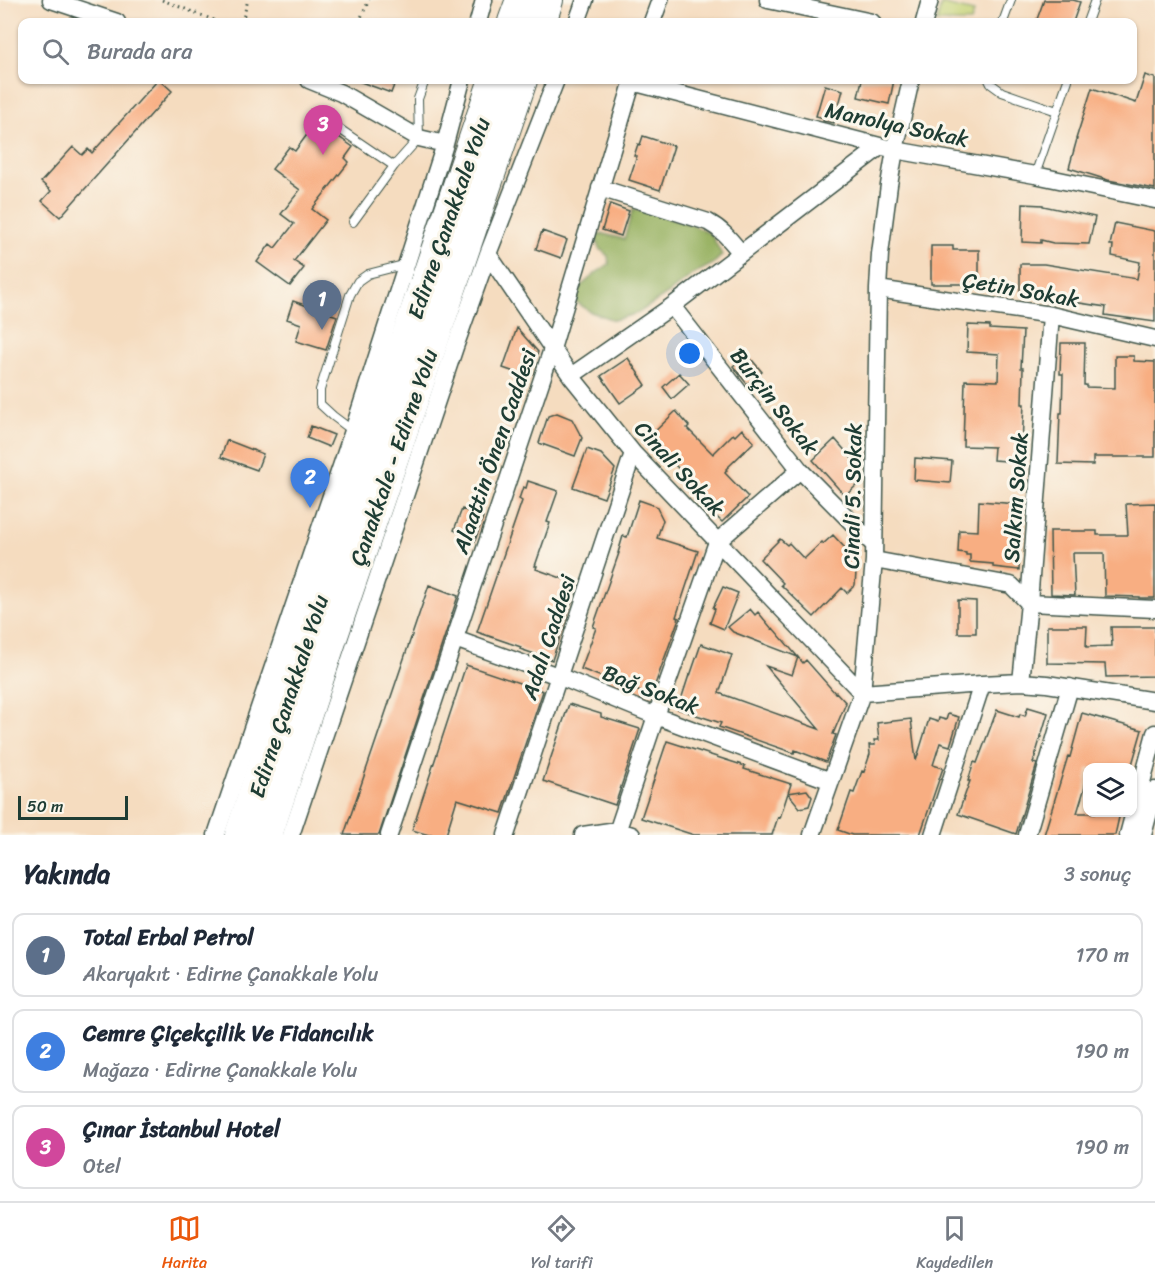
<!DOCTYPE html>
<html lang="tr">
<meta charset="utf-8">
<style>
body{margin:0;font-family:Sriracha,sans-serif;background:#f2f2f3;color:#1f2937}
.controls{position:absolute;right:18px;bottom:18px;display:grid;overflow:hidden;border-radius:12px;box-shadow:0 2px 4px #0004}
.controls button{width:54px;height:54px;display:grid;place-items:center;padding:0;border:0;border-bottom:2px solid #e0e1e3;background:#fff;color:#1f2937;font:30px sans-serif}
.scale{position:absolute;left:18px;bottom:15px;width:110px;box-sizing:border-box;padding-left:6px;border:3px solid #1f3d34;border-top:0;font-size:16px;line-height:21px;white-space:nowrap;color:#1f3d34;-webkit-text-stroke:4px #fbf7ec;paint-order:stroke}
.you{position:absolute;left:690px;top:354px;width:21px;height:21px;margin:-15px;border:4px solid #fff;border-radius:50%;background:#1a73e8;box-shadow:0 0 0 9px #1a73e833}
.badge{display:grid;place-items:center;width:39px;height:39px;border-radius:50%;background:#ea580c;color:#fff;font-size:20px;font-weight:700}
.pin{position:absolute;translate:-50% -50px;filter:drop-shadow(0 2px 3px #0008)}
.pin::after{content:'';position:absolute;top:32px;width:21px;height:18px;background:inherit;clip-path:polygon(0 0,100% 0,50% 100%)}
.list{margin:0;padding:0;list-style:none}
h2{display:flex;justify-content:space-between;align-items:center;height:78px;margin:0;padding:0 24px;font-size:26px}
h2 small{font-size:20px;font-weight:400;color:#747a83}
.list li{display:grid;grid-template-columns:39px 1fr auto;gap:18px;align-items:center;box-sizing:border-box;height:84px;margin:0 12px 12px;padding:0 12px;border:2px solid #e0e1e3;border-radius:12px}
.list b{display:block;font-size:22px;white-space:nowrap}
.list p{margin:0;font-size:20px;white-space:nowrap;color:#747a83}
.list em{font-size:20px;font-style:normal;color:#747a83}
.icon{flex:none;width:33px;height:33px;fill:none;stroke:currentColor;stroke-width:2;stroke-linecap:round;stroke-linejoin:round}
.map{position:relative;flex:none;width:1155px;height:835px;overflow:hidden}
.search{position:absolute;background:#fff;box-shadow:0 2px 4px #0004;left:18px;right:18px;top:18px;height:66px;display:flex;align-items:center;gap:15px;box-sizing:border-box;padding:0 21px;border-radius:12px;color:#747a83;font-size:22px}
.sheet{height:366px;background:#fff}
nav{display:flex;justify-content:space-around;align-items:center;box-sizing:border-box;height:84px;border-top:2px solid #e0e1e3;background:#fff;font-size:16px;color:#747a83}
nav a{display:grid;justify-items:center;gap:3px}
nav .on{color:#ea580c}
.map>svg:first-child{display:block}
</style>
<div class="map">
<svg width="1155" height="835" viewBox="0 0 1155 835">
<rect width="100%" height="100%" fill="#fbf7ec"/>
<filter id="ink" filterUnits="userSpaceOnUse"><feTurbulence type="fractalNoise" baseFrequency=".0167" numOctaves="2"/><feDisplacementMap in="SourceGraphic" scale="12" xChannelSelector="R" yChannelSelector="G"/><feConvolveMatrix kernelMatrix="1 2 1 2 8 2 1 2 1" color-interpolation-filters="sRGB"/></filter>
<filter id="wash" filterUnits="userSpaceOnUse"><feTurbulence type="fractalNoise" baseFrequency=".008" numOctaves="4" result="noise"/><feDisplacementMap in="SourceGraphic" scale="24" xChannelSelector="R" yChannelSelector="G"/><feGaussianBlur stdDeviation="1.35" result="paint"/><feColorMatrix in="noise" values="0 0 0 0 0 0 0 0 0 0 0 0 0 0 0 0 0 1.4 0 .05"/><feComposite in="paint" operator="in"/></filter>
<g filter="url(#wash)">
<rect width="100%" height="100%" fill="#f5dcbf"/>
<path fill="#c3d173" stroke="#718754" stroke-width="1.5" d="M941 4 974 12 971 22H937Z"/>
<path fill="#9ab365" stroke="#5c784c" stroke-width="1.5" d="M633 209 660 215 690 224 711 234 722 255 713 264 693 274 669 293 638 313 614 320 591 312 575 301 581 286 596 273 609 264 608 256 599 248 595 236 604 234 624 239Z"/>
<g id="blocks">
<path fill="#f8ae82" d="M1044 0H1073L1080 2 1073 22H1036Z
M1145 75 1155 78V189L1108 180 1069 168 1077 139H1076L1092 88 1136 103Z
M158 80H160L172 91 60 217 42 201 51 191 41 182 73 147 82 155 88 149 92 153Z
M358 80H396L391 93 358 81Z
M862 80H894L889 104 858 97Z
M825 85 843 90 834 123 823 121 824 118 816 116Z
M319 123 353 147 345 158 349 162 312 209 326 220 294 261 304 268 290 286 257 262 270 244 275 248 294 224 281 214 300 190 272 169 289 147 295 151 309 132 312 134Z
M643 136 674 146 660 190 629 180 637 156H634L638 144 640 145Z
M610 204 629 211 621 236 602 230Z
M1023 204 1043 205V206L1095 217 1089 244 1053 243 1041 240V243L1022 242Z
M1115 223 1155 231V322L1105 315 1106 307 1053 299V294H1020V264H1044L1137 279 1140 262 1112 256 1113 245H1110Z
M542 231 567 240 561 258 536 249Z
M931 246H953V250H979V284H931Z
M293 301 337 316 326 350 296 341 301 324 287 319Z
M968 325 990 326V329L1023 331 1021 368H1023L1022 404H1024L1021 462 993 460 994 447 963 446 965 380 998 381 999 354 967 352Z
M517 328 538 352 529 377 503 368Z
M1061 343H1085L1084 385H1086V387L1115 388V356H1134V361L1155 362V457H1093V465L1058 464 1060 413H1062L1063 374H1060Z
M747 354 762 372 747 384 733 366Z
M628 358 646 385 620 403 601 376Z
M679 373 689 384 672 399 663 387Z
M676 411 689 426 687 428 713 454 733 434 735 436 742 429 754 442 726 469 727 470 725 473 748 497 722 522 687 489 692 483 662 451 659 455 645 441Z
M557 413 572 419 582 438 575 456 539 443 548 416Z
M311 426 334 435 329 447 307 438Z
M835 439 861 469 852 477 858 484 845 496 813 460Z
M227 440 263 454 257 470 221 457Z
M587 449 601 454 615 469 604 498 573 487Z
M915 458 952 461 950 483 914 480Z
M528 481 558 491 547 522 550 523 535 566H537L536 569 578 584 552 660 520 649 521 647 477 632 522 501 519 499 523 487 526 488Z
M639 500 656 506 663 520 657 538 698 551 676 617 679 618 651 696 581 669 596 628 593 627 619 553H618L623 536 627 537Z
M979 501 1018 504 1015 543H1018L1017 551 1020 552 1019 570 993 567V564L970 562V555H966V553L958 552 959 530 978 531Z
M1155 503V598H1139V597L1105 596 1104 553H1073L1075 595 1051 594 1050 531H1097V535H1128L1126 504Z
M462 509 483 517 475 541 460 535 461 533 454 530Z
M833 535 857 561 855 585 847 593 842 588 814 617 781 585 783 583 760 559 780 539 787 545 789 543 804 559 822 542 823 544Z
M429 585 458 596 379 835H344Z
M723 587 738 593 724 629 710 623 715 609 713 608Z
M958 600 976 601V633H958Z
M750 609 755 615 758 612 772 629 773 628 803 663 806 660 835 693 836 692 846 703 833 734 836 735 826 762 795 750 794 753 719 727 721 723 678 709 689 675 690 676 701 644 732 655 719 693 819 729 766 666 792 675 798 657 733 632 728 627Z
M1047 626H1087L1086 647 1112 646 1111 627H1155V676L1106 677 1105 664 1047 663Z
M466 665 543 691 502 813 457 799 446 835H429L412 830Z
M569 704 601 714V717L640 729 615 805 543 781Z
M1028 707 1048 713 1033 763 1037 764 1016 834 958 814 970 781H968L974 762 977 763 997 710 1019 717 1020 714 1025 716Z
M1082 713 1142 730 1131 768H1088L1085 787 1077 813H1120L1115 835H1044L1068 756 1070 757Z
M948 714 959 717 950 746 940 743 933 765 943 768 920 835H852L838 830 851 792 854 793 862 771 864 772 870 754 869 745H875L874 740H879L877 723 911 719 916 761 929 719 938 722 939 718 946 720Z
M667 741 745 766 744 769 791 784 788 793 807 790 812 797 809 806 800 808 788 793 780 818 778 817 772 835H694L641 818Z"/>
</g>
</g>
<g filter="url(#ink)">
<use href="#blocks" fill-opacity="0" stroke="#3f5549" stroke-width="1.5"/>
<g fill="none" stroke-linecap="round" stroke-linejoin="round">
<defs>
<path id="lane" d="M1003 22 1011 0
M1087 22 1095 0
M989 80 991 84 1002 92 1057 111
M319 115 394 166 353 222
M394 166 419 138 418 99 425 80
M1035 175 1068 80
M353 431 333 416 320 404V390L350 295 358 281 368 274 407 264"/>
<path id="street" d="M51 0 117 22
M768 0 872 22
M478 22 484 0
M577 22 585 0
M652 22 660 0
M924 22 930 0
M309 80 341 93 419 138 445 144
M632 82 895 150 1035 175 1155 200
M600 188 708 222C723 230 731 241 741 253
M488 254 571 376 633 453 862 693 982 684 1021 682 1047 684 1155 701
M878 289 1051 315 1155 339
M672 306 800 470 874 545
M571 376 672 306 880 147
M874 560 1011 585 1029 603 1155 609
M455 639 558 676 656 716 831 781
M1021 682 1029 603 1051 315
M216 835 353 431 445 144 462 80
M291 835 455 347 488 254 556 80
M389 835 552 349 633 80
M506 835 633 453
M583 835 617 830 632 835
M616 835 656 716 717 542 800 470
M812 835 862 693 874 560 878 289 880 254 889 185 895 150 911 80
M933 835 982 684
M1027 835 1070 687
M1128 835 1155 733
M1143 835 1155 790"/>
<path id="highway" d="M514 22 522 0
M540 22 547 0
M241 835 373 439 495 80
M266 835 331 638 521 80"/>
</defs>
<use href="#lane" stroke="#3f5549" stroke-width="10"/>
<use href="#street" stroke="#3f5549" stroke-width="19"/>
<use href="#highway" stroke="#3f5549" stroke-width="34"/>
<path stroke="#3f5549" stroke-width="3" stroke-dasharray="1.5 4.5" stroke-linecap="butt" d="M162 0 219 22
M242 22 248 0
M359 22 369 0"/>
<use href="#lane" stroke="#fff" stroke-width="8"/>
<use href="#street" stroke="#fff" stroke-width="16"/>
<use href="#highway" stroke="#fff" stroke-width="32"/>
</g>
</g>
<g text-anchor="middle" stroke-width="6" stroke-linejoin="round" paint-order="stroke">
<g font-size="22" fill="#1f3d34" stroke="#fbf7ec">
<text transform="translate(897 124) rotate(12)" y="8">Manolya Sokak</text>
<text transform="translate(448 218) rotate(-71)" y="8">Edirne Çanakkale Yolu</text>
<text transform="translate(1021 289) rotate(10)" y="8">Çetin Sokak</text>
<text transform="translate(775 401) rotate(52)" y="8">Burçin Sokak</text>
<text transform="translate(494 451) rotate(-71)" y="8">Alaattin Önen Caddesi</text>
<text transform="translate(393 457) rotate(-71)" y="8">Çanakkale - Edirne Yolu</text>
<text transform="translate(680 468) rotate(47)" y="8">Cinali Sokak</text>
<text transform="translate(852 496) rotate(-89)" y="8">Cinali 5. Sokak</text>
<text transform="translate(1015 497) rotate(-86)" y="8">Salkım Sokak</text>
<text transform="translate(548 637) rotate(-72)" y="8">Adalı Caddesi</text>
<text transform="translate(651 689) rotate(21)" y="8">Bağ Sokak</text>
<text transform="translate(288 696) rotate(-72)" y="8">Edirne Çanakkale Yolu</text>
</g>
</g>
</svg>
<div class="controls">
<button><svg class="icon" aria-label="layers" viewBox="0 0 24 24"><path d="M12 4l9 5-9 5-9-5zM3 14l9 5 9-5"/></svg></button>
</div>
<div class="scale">50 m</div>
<div class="you"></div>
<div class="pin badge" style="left:322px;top:330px;background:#5c6f8a">1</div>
<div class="pin badge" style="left:310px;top:508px;background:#3f7fe0">2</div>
<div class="pin badge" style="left:323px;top:155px;background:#d1479c">3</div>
<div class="search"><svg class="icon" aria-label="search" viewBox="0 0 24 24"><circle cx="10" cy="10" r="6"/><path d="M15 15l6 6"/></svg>Burada ara</div>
</div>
<section class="sheet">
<h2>Yakında<small>3 sonuç</small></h2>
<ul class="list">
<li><span class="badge" style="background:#5c6f8a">1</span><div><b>Total Erbal Petrol</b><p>Akaryakıt · Edirne Çanakkale Yolu</p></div><em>170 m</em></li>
<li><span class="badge" style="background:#3f7fe0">2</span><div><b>Cemre Çiçekçilik Ve Fidancılık</b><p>Mağaza · Edirne Çanakkale Yolu</p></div><em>190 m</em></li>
<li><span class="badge" style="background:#d1479c">3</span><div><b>Çınar İstanbul Hotel</b><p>Otel</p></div><em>190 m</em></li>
</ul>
</section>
<nav>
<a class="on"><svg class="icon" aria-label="map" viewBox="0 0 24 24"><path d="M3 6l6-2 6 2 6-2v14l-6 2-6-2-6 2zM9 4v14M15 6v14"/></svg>Harita</a>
<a><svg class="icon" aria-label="directions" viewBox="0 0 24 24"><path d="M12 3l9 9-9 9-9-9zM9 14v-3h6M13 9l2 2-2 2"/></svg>Yol tarifi</a>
<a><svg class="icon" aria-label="saved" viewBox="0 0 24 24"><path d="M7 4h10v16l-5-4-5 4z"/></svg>Kaydedilen</a>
</nav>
